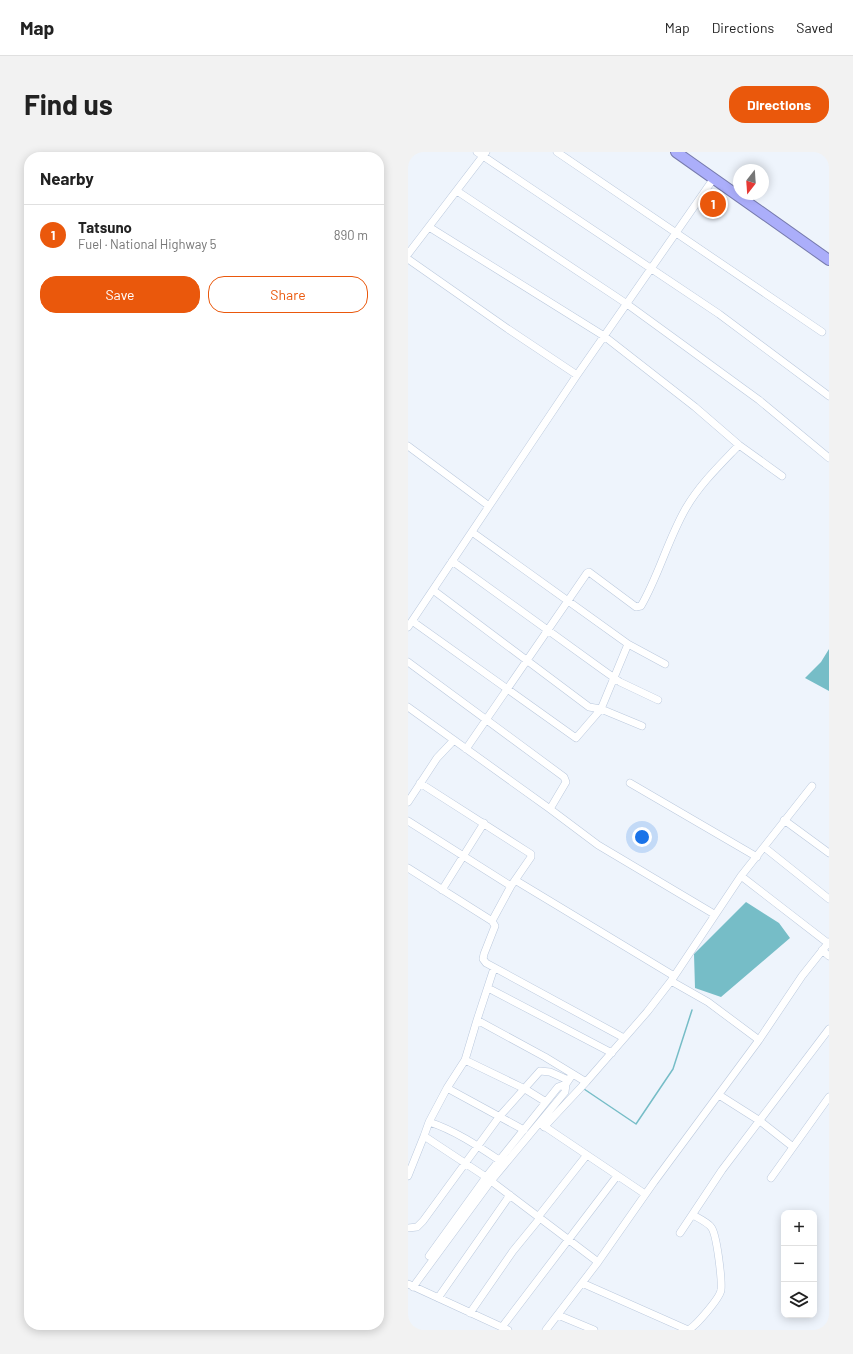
<!DOCTYPE html>
<meta charset="utf-8">
<style>
body{margin:0;font-family:Barlow,sans-serif;background:#f2f2f2;color:#222}
.controls{position:absolute;right:12px;bottom:12px;display:grid;overflow:hidden;border-radius:8px;box-shadow:0 2px 10px #0003}
.controls button{width:36px;height:36px;display:grid;place-items:center;padding:0;border:0;border-bottom:1px solid #e0e0e0;background:#fff;color:#222;font:20px sans-serif}
.compass{position:absolute;left:325px;top:12px;width:36px;height:36px;border-radius:50%;background:#fff;box-shadow:0 2px 10px #0003;rotate:197deg}
.you{position:absolute;left:234px;top:685px;width:14px;height:14px;margin:-10px;border:3px solid #fff;border-radius:50%;background:#1a73e8;box-shadow:0 0 0 6px #1a73e833}
.badge{display:grid;place-items:center;width:26px;height:26px;border-radius:50%;background:#ea580c;color:#fff;font-size:13px;font-weight:700}
.pin{position:absolute;translate:-50% -50%;border:2px solid #fff;box-shadow:0 1px 4px #0006}
.list{margin:0;padding:0;list-style:none}
h2{display:flex;justify-content:space-between;align-items:center;height:52px;margin:0;padding:0 16px;font-size:17px}
h2 small{font-size:13px;font-weight:400;color:#767676}
.list li{display:grid;grid-template-columns:26px 1fr auto;gap:12px;align-items:center;box-sizing:border-box;height:60px;padding:0 16px;border-top:1px solid #e0e0e0}
.list b{display:block;font-size:15px;white-space:nowrap}
.list p{margin:0;font-size:13px;white-space:nowrap;color:#767676}
.list em{font-size:13px;font-style:normal;color:#767676}
.actions{display:flex;gap:8px;padding:12px 16px}
.actions a{flex:1;padding:9px 0;border:1px solid #ea580c;border-radius:16px;text-align:center;font-size:14px;color:#ea580c}
.actions .main{background:#ea580c;color:#fff}
.icon{flex:none;width:22px;height:22px;fill:none;stroke:currentColor;stroke-width:2;stroke-linecap:round;stroke-linejoin:round}
.map{position:relative;flex:none;width:421px;height:1178px;overflow:hidden;border-radius:16px}
header{display:flex;align-items:center;gap:24px;box-sizing:border-box;height:56px;padding:0 20px;background:#fff;border-bottom:1px solid #e0e0e0}
header strong{font-size:19px}
nav{display:flex;gap:22px;margin-inline-start:auto;font-size:14px}
.intro{display:flex;align-items:center;justify-content:space-between;box-sizing:border-box;height:96px;padding:0 24px}
h1{margin:0;font-size:28px}
.button{padding:10px 18px;border-radius:16px;background:#ea580c;color:#fff;font-size:14px;font-weight:700}
main{display:flex;gap:24px;padding:0 24px}
aside{flex:1;background:#fff;border-radius:16px;box-shadow:0 2px 10px #0003}
.map>svg:first-child{display:block}
</style>
<header>
<strong>Map</strong>
<nav><a>Map</a><a>Directions</a><a>Saved</a></nav>
</header>
<div class="intro"><h1>Find us</h1><a class="button">Directions</a></div>
<main>
<aside>
<h2>Nearby<small></small></h2>
<ul class="list">
<li><span class="badge">1</span><div><b>Tatsuno</b><p>Fuel · National Highway 5</p></div><em>890 m</em></li>
</ul>
<div class="actions"><a class="main">Save</a><a>Share</a></div>
</aside>
<div class="map">
<svg width="421" height="1178" viewBox="0 0 421 1178">
<rect width="100%" height="100%" fill="#eef4fc"/>
<path fill="#76bdc7" d="M421 497V539L397 526 413 510Z
M338 750 371 771 382 786 313 845 287 836 286 802Z"/>
<g fill="none" stroke-linecap="round" stroke-linejoin="round">
<path stroke="#76bdc7" stroke-width="1.5" d="M176 937 228 972 265 917 284 858"/>
<defs>
<path id="minor" d="M69 0 311 162 421 244
M149 0 414 180
M49 39 219 152 351 248 421 306
M21 75 196 184 287 255 331 293 374 324
M0 102 78 0
M0 107 100 177 169 223
M0 294 81 354
M64 380 220 492 257 512
M44 409 195 518 212 530 250 548
M25 438 181 555 193 557 234 574
M4 469 168 586 193 557 220 492
M0 475 169 223 306 26
M0 510 156 625 158 630 142 657 0 555
M58 597 179 421 181 420 228 455 233 454C251 423 260 387 278 356 292 332 312 313 331 293
M12 631 123 702V705L103 734 84 769
M222 631 349 705
M0 650 29 606 46 588
M142 657 190 693 306 762
M376 668 421 701
M0 669 103 734
M356 695 421 747
M0 716 84 769 87 774 76 802 75 807 78 811 216 886
M333 724 421 792
M107 728 266 824
M34 738 76 671
M414 798 421 804
M86 816 69 868 137 905 178 930 136 975
M263 829 300 850 351 888
M80 836 204 901
M57 908 117 937 138 950
M178 930 239 860 263 829 333 724 404 634
M39 936 116 978
M311 943 352 969 385 995
M21 970C46 978 70 994 91 1008
M133 972 237 1042
M16 984 21 970 39 936 57 908 69 868
M0 1024 16 984 78 1025
M363 1026 421 945
M83 1029 190 1110
M130 1065 178 1004
M0 1076 9 1075 15 1069 91 965 132 919 142 920 160 928
M272 1081 314 1018 421 877
M21 1104 78 1025 150 935 158 932
M174 1131 280 1178
M0 1132 100 1178
M5 1135 83 1029 157 940 158 932 164 923
M30 1146 102 1043
M62 1161 105 1099 132 1066
M150 1163 186 1178
M94 1175 209 1024
M138 1178 190 1110 246 1030 351 888 394 824 421 790
M280 1178C287 1175 312 1146 313 1138 314 1128 309 1082 303 1075 299 1070 290 1066 285 1063"/>
<path id="highway" d="M268 0 421 108"/>
</defs>
<use href="#minor" stroke="#bbc9dd" stroke-width="8"/>
<use href="#highway" stroke="#777bae" stroke-width="12"/>
<use href="#minor" stroke="#fff" stroke-width="7"/>
<use href="#highway" stroke="#abaefa" stroke-width="10"/>
</g>
</svg>
<div class="controls">
<button>+</button>
<button>−</button>
<button><svg class="icon" aria-label="layers" viewBox="0 0 24 24"><path d="M12 4l9 5-9 5-9-5zM3 14l9 5 9-5"/></svg></button>
</div>
<svg class="compass" viewBox="-18 -18 36 36"><path d="M0-13l5 13h-10z" fill="#e53935"/><path d="M0 13l5-13h-10z" fill="#767676"/></svg>
<div class="you"></div>
<div class="pin badge" style="left:305px;top:52px">1</div>
</div>
</main>
